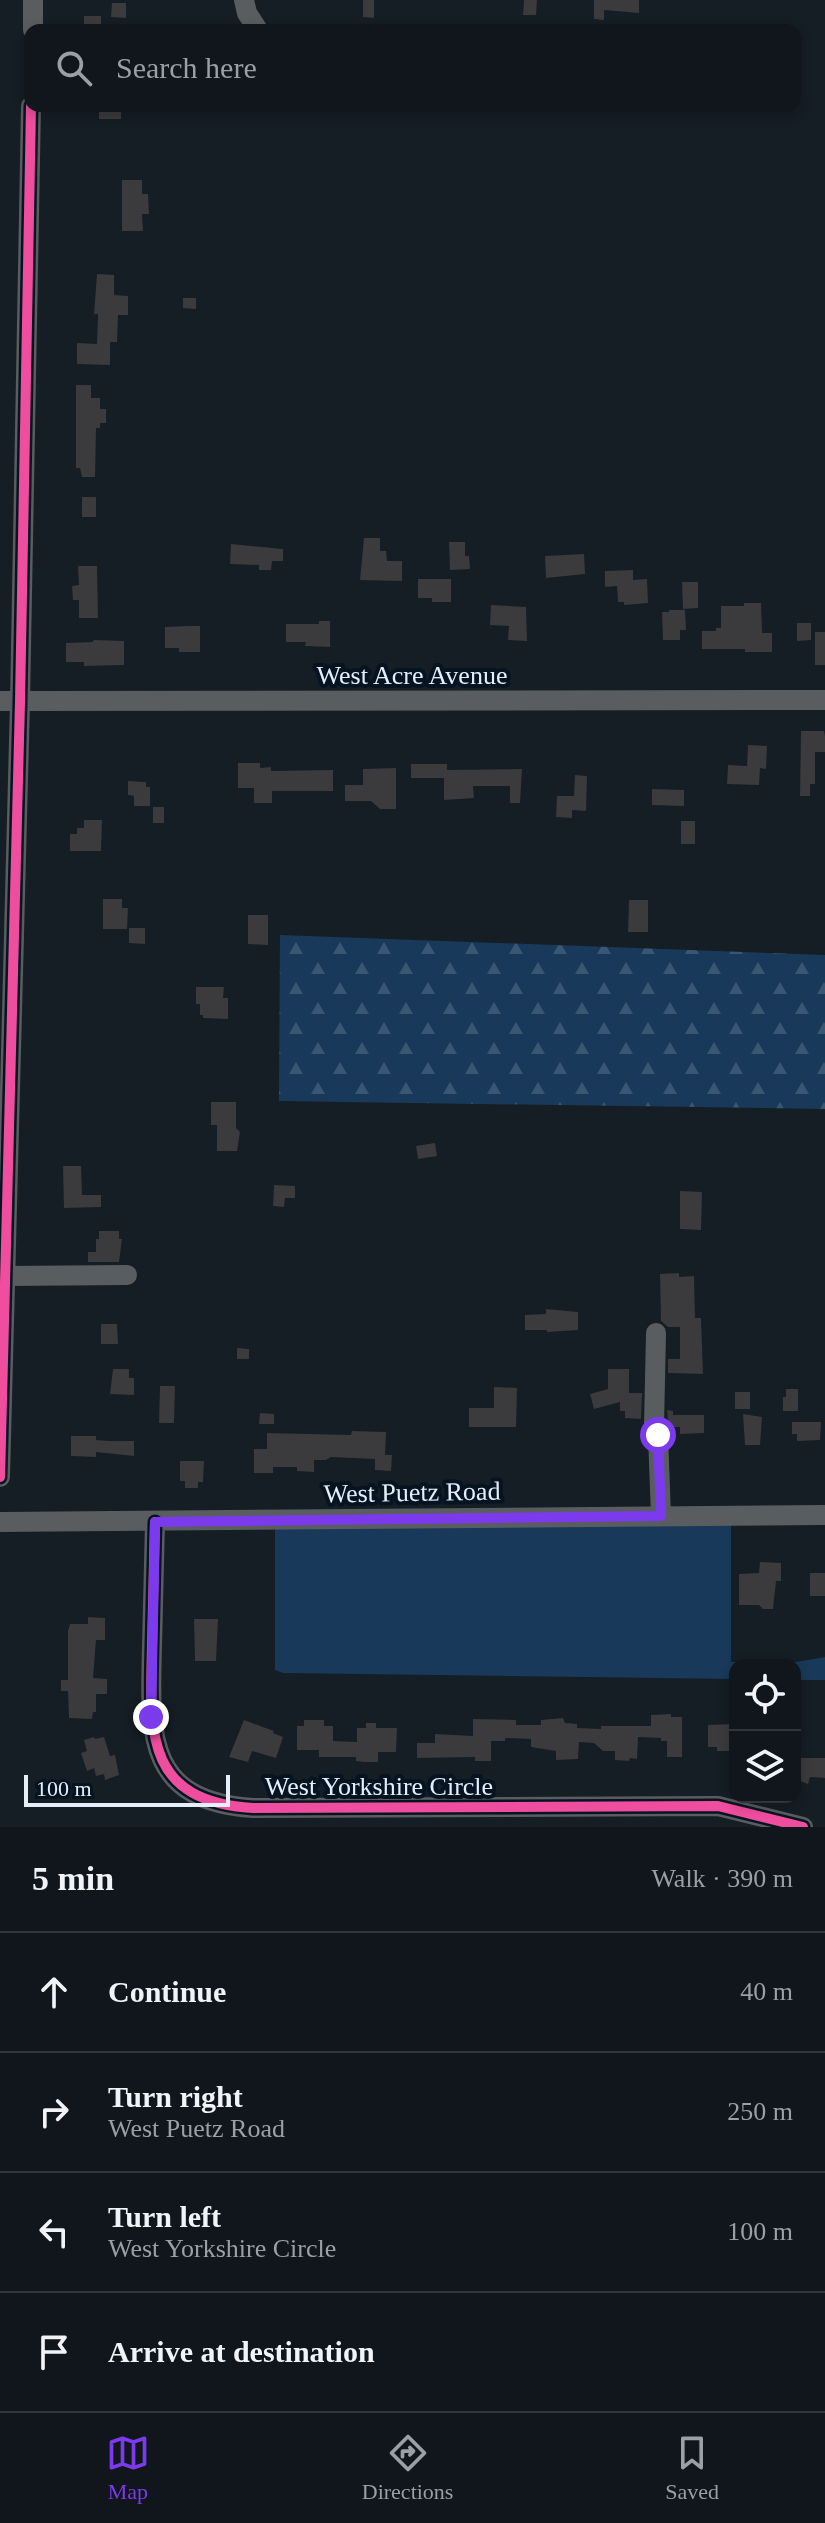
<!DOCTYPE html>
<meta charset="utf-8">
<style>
body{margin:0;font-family:"Times New Roman",serif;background:#1e2329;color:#f1f3f6}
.controls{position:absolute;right:24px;bottom:24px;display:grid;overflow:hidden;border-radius:16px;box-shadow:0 4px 12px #0003}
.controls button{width:72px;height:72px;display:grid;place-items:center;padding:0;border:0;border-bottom:2px solid #30353b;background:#10161c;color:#f1f3f6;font:40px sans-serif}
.scale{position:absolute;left:24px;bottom:20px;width:206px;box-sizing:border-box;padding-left:8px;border:4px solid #e5effa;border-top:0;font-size:22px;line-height:28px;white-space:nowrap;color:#e5effa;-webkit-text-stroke:6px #061422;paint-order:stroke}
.stop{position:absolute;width:24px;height:24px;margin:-18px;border:6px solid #7c3aed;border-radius:50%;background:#fff}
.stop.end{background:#7c3aed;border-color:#fff;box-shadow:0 2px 8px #0008}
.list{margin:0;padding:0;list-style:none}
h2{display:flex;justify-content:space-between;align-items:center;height:104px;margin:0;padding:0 32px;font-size:34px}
h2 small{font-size:26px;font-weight:400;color:#9c9fa3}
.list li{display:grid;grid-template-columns:52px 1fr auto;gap:24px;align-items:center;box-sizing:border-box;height:120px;padding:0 32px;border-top:2px solid #30353b}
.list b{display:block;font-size:30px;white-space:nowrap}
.list p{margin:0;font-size:26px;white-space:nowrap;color:#9c9fa3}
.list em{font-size:26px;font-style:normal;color:#9c9fa3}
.icon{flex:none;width:44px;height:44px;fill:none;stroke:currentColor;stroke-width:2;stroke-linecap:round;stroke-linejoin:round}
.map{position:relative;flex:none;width:825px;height:1827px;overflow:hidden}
.search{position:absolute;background:#10161c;box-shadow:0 4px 12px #0003;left:24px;right:24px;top:24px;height:88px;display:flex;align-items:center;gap:20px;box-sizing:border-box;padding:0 28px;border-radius:16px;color:#9c9fa3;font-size:30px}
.sheet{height:584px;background:#10161c}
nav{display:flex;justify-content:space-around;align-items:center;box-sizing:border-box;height:112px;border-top:2px solid #30353b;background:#10161c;font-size:22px;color:#9c9fa3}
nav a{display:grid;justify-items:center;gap:4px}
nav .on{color:#7c3aed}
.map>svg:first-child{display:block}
</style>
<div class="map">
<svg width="825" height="1827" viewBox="0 0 825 1827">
<defs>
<pattern id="forest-firs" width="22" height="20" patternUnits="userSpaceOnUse" patternTransform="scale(2)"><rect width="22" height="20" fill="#183959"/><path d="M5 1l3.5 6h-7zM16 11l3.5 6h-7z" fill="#395672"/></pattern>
</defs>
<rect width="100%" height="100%" fill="#151d25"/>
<path fill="#183959" d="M731 1520V1662H796L825 1657V1680H795V1665H735V1679L283 1673 275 1670V1525Z"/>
<path fill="url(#forest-firs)" d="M280 935 825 955V1109L279 1101Z"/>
<path fill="#3b3a3c" d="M363 0H374V18L363 17Z
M524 0H537L536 15H523Z
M594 0H639V13L604 10V20L594 19Z
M112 3H126V18L111 17Z
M84 16H101V30H84Z
M105 106H121V119H99V108Z
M122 180H142V194H148L149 214H142L143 231H122Z
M97 274 114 275V295L128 296V315H118L117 342H110V365L77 364V343L97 344 98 314H94Z
M183 298H196V309L183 308Z
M76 385H91V398H100V409H106V423H100V428H96L95 477H82L80 468H76Z
M82 497H96V517H82Z
M364 538H380V551H386L387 561H402V581L360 580Z
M449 542H465V556H469L470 569 450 570Z
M231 544 283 549V561H272L271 570H259V565L230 564Z
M584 554 585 574 546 578 545 556Z
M78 566H97L98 618H79V600H73L72 586 79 585Z
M633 570V580L647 579 648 603 624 605V602H618L617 586 605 587V571Z
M418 579H451V602H432V598H418Z
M682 582H698V608L683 609Z
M744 603H761L762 633H772V652H745V649H702V631H716V628H721V606H744Z
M491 605 526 607 527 641 508 640 509 626 490 625Z
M669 610H685L686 630H680V640H663L662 612H669Z
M319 621H330V647L305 646 306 642H286V624H319Z
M797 623H811V640L797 641Z
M187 626H200V652H179V648H165V627Z
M815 632H825V665H815Z
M94 640 124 641V665L84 666V662H66V643L92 642Z
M801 731H824L825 736V752H815V784H810V796H800Z
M748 745 767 746 766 769 760 768 759 785 727 784 728 765 747 766Z
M238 763H260V768L271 767V771L333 770V791H272V803H254V788H238Z
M411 764H447V770L522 769 520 803H510V786H473L474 798 444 800V778H411Z
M396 768V809H380L371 801H345V785H363V769Z
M575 775 587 776 586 811 572 810V818L556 817 557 796H574Z
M128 781 146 782V787H150V806H134V796L128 795Z
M652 789 684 790V806L652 805Z
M153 807H164V823H153Z
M84 820H102L101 851H70V834H77V828H84Z
M681 821H695V844H681Z
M103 899H122V908H128L127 929H103Z
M629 900H648V932H628Z
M248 915H268V945L248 944Z
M129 928H145V944L129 943Z
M196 987H224L223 998H228V1019L203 1018V1015H200V1004H196Z
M211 1102H236V1128L240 1132 237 1151H217V1125H211Z
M435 1143 437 1156 418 1159 416 1146Z
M63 1166H81L82 1195H101V1207L64 1208Z
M274 1185 295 1186V1198H285L284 1207 273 1206Z
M680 1191 702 1192 701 1230 680 1229Z
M99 1231H119V1239H122L119 1262H88V1252H96V1239H99Z
M679 1273V1277L694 1276 695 1318H701L703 1374 668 1373V1359H680V1327H668L661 1321 660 1274Z
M546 1309 578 1312V1330L547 1332V1330H525V1315L546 1314Z
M101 1324H117L118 1344H101Z
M237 1348 249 1349V1359H237Z
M113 1369H129V1378H134V1395L110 1394Z
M608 1369H629V1393H642L641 1419 625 1418V1411H620V1402L594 1409 590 1394 608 1389Z
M160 1386H175L174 1423H159Z
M494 1387 517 1388 516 1427H469V1408H494Z
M786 1389H798V1411H783V1397H786Z
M735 1392H750V1409H735Z
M667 1410 673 1411V1415H704V1433L680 1434V1427H669Z
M260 1413 274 1414V1424H259Z
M743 1414 762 1417 760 1445H745Z
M792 1422H821L820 1440 797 1441V1434H792Z
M352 1431 386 1432 385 1455H392L391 1471 375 1470V1459L331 1457 326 1460H314V1472L297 1471V1467H273V1473H254V1449H267V1433L351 1435Z
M71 1436H96V1440L109 1441H134V1456L96 1452V1457L71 1456Z
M180 1461H204L203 1482H198V1488H185V1481H180Z
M760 1562 781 1563V1581H776L773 1609H763L759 1605H739V1574L759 1573Z
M810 1573H825V1596H810Z
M88 1617 105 1618V1640H96L93 1678 107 1679V1694H96V1712H93L92 1719 69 1718 68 1691H61V1680H68V1631L70 1624H88Z
M194 1619H218L216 1661H195Z
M671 1714V1717H682V1757H667V1741H661V1738L638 1737 637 1759 630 1758 629 1761 615 1760V1751H603L594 1743 579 1742 578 1759 556 1760V1751L531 1747V1739L505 1738V1741H491V1761H475V1757L417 1758V1743H435V1734L473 1736V1719L516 1720V1725H541V1720L563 1718 565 1723 577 1724V1728L601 1729V1726H651V1715Z
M244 1720 274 1731 273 1733 283 1737 276 1758 252 1751 248 1762 229 1757Z
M304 1720H324V1726H333V1741L357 1742V1728H366V1723H376V1728H397L396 1752H378V1762H364L356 1761V1757H319V1750H297V1726H304Z
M735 1724V1751H717V1747H708V1725Z
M94 1737 95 1739 104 1737 110 1756 115 1755 119 1775 105 1780 104 1774 96 1776 94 1768 87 1771 81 1753 87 1751 84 1740Z
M795 1758H825V1778L810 1777 808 1784 795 1779Z"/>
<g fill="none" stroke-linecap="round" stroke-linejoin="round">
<path stroke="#595d60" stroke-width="20" d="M244 0 247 13 258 30
M33 30V0
M0 701 825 700
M5 1276 127 1275
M656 1333 654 1426 658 1435 661 1516
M0 1477 20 702 31 106
M0 1522 825 1515
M155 1522C154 1563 153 1605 152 1646 150 1732 144 1801 253 1808L718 1806 803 1827"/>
<defs>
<path id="cycleway" d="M0 1477 20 702 31 106
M155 1522C154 1563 153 1605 152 1646 150 1732 144 1801 253 1808L718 1806 803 1827"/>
</defs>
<use href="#cycleway" stroke="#061422" stroke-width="15"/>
<use href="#cycleway" stroke="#ef4d9e" stroke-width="10"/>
</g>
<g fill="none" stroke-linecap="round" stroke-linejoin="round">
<path stroke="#7c3aed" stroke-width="10" d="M151 1717 155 1522 661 1516 658 1435"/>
</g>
<g text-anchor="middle" stroke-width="8" stroke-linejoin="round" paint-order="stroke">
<g font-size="26" fill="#e5effa" stroke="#061422">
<text x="412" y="684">West Acre Avenue</text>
<text transform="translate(412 1492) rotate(-1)" y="9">West Puetz Road</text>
<text x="379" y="1795">West Yorkshire Circle</text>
</g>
</g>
</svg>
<div class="controls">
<button><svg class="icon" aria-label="locate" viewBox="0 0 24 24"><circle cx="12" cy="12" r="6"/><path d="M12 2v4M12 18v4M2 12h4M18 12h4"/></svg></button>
<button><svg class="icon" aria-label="layers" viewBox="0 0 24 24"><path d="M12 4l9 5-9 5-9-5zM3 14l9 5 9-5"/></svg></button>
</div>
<div class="scale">100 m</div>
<div class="stop" style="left:658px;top:1435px"></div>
<div class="stop end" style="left:151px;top:1717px"></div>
<div class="search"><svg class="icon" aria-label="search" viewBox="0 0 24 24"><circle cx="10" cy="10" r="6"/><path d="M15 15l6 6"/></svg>Search here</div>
</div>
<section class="sheet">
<h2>5 min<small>Walk · 390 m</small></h2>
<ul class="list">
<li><svg class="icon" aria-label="ahead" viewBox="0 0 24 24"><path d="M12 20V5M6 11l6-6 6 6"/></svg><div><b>Continue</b></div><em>40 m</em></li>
<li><svg class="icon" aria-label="right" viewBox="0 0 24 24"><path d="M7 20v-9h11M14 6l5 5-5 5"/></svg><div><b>Turn right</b><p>West Puetz Road</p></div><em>250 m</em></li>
<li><svg class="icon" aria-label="left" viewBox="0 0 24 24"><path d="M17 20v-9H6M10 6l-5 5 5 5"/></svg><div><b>Turn left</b><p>West Yorkshire Circle</p></div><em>100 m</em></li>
<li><svg class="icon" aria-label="arrive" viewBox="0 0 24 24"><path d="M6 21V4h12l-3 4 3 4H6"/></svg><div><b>Arrive at destination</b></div></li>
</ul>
</section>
<nav>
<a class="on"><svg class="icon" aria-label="map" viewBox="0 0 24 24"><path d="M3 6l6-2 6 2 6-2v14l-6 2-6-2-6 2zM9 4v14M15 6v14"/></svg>Map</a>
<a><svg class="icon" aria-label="directions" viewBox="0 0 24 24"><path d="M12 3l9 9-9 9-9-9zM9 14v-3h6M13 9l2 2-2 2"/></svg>Directions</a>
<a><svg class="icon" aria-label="saved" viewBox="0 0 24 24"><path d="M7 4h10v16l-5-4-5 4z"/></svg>Saved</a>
</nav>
